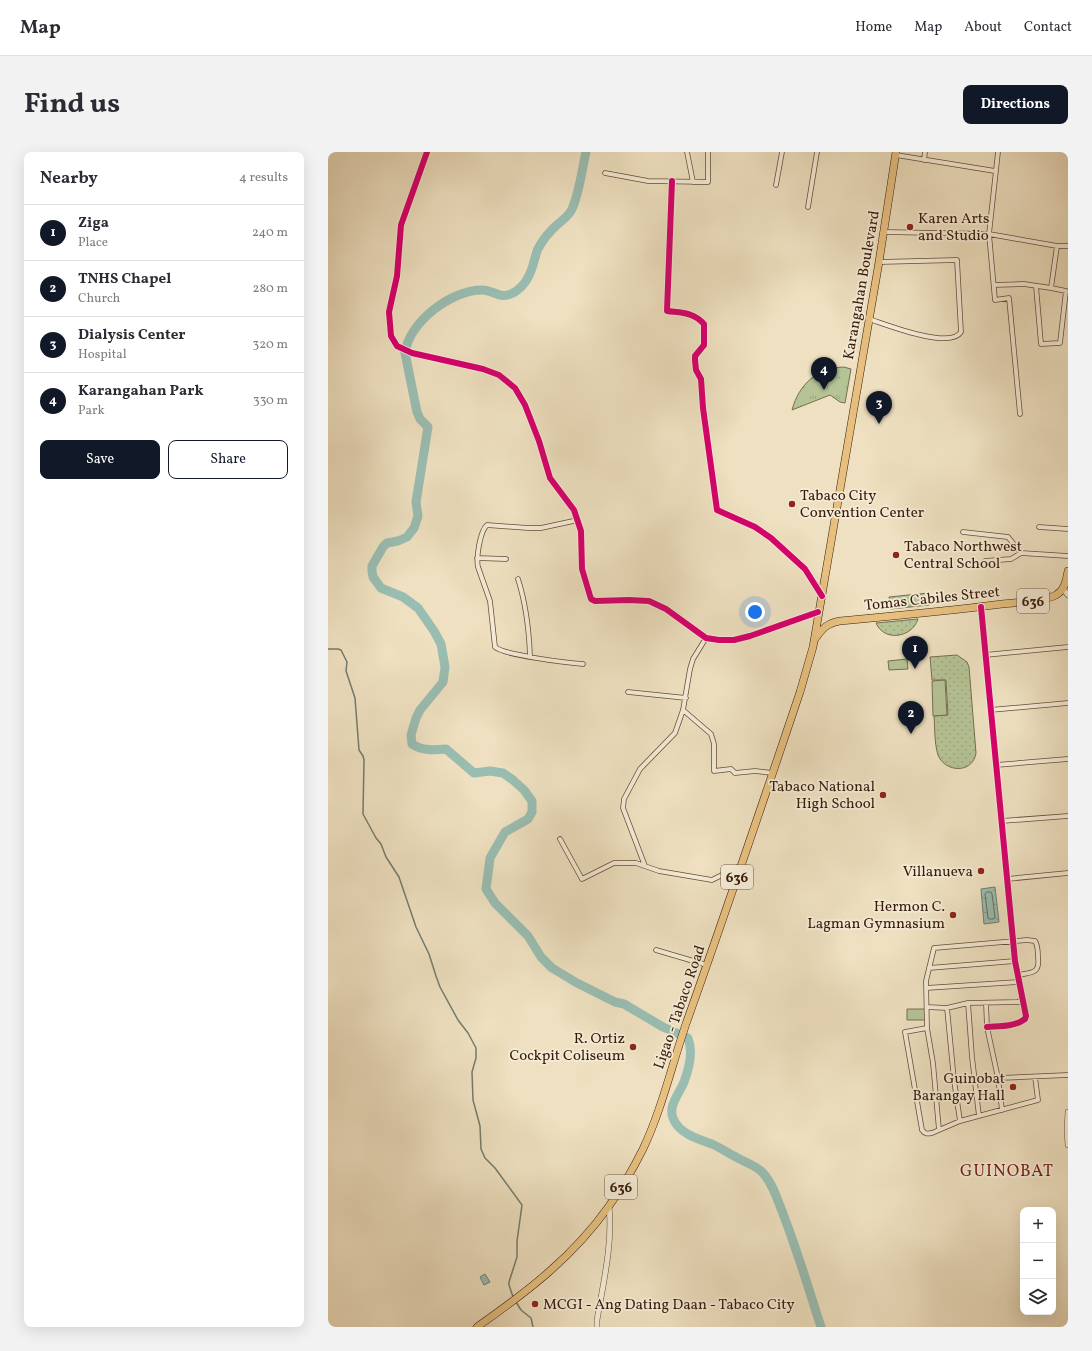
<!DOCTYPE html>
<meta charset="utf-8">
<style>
body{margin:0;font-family:Vollkorn,serif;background:#f2f2f3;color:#2b2b33}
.controls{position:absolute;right:12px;bottom:12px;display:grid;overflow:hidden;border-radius:8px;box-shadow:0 4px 16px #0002}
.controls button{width:36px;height:36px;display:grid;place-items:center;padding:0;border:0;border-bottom:1px solid #e1e1e2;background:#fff;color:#2b2b33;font:20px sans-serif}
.you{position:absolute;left:427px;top:460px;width:14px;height:14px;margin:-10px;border:3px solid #fff;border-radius:50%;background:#1a73e8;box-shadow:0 0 0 6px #1a73e833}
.badge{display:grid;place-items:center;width:26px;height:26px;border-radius:50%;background:#111827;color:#fff;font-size:13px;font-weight:700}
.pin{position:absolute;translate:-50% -33px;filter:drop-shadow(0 1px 2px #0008)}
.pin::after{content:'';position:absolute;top:21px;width:14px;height:12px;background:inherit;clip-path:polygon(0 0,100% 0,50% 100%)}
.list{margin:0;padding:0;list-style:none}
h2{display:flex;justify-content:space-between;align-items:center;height:52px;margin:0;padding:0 16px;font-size:17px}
h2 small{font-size:13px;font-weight:400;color:#7c7c81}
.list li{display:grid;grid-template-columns:26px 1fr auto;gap:12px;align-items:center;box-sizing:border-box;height:56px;padding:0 16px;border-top:1px solid #e1e1e2}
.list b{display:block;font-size:15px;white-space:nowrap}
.list p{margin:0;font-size:13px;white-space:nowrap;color:#7c7c81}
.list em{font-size:13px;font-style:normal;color:#7c7c81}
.actions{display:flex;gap:8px;padding:12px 16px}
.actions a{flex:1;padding:9px 0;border:1px solid #111827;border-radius:8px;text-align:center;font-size:14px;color:#111827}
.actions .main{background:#111827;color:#fff}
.icon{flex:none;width:22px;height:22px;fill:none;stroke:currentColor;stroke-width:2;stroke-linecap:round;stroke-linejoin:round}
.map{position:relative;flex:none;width:740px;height:1175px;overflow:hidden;border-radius:8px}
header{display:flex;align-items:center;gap:24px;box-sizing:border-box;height:56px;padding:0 20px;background:#fff;border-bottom:1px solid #e1e1e2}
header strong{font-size:19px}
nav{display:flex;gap:22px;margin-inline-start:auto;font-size:14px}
.intro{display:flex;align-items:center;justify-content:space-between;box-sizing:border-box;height:96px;padding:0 24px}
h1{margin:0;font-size:28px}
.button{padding:10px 18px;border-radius:8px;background:#111827;color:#fff;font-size:14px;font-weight:700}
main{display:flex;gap:24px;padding:0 24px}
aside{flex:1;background:#fff;border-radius:8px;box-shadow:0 4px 16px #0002}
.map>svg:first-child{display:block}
</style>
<header>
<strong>Map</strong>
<nav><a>Home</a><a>Map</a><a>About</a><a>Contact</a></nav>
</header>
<div class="intro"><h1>Find us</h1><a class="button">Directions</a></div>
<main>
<aside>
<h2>Nearby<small>4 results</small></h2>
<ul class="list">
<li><span class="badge">1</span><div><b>Ziga</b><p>Place</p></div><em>240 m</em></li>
<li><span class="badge">2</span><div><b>TNHS Chapel</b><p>Church</p></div><em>280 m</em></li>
<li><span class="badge">3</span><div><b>Dialysis Center</b><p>Hospital</p></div><em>320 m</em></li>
<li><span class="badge">4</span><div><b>Karangahan Park</b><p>Park</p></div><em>330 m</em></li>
</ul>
<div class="actions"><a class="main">Save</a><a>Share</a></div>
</aside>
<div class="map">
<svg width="740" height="1175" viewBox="0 0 740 1175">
<defs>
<pattern id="grass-dots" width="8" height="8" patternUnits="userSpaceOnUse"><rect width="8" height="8" fill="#b5c395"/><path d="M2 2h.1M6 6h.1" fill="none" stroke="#9ca77f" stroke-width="1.8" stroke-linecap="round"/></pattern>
<pattern id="park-tufts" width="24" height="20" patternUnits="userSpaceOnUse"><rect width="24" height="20" fill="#b5c395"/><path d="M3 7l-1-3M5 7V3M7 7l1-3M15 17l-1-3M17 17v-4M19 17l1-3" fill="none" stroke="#9ca77f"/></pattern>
<pattern id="water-ripples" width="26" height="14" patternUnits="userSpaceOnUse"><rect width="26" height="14" fill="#99bdb1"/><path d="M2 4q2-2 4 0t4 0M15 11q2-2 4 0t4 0" fill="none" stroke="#7e998e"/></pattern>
</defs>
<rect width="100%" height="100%" fill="#eee0c0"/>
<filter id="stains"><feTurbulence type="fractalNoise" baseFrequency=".005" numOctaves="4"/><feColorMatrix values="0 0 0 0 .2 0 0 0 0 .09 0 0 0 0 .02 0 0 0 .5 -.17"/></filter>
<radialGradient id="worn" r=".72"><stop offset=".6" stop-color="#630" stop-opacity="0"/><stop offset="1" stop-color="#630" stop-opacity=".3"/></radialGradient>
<path fill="url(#grass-dots)" stroke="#766e50" d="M600 441 601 453 563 457 561 445Z
M590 467C584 486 556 490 548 471Z
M629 503 639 510 641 515 648 601C645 620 622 621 612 607 606 598 607 575 606 564L620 563 618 528H604L602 505Z"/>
<path fill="url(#park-tufts)" stroke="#766e50" d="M516 215 523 217 517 251 512 250 502 243 464 258C471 232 489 216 516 215Z"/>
<path fill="#b5c395" stroke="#766e50" d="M579 507 580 517 561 518 560 509Z
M617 528 619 563 605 564 604 529Z
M579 857H598V868H579Z"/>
<path fill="url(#water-ripples)" stroke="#727c6e" d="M667 735 671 770 656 772 653 737Z
M157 1122 162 1130 156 1133 152 1125Z"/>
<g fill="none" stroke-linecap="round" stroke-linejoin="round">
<path stroke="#686c5e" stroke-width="1" d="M659 740H663L664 742 667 765 665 767H661L660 766 657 742Z"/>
<path stroke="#727c6e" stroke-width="1.5" d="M0 497H10L13 498 19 510 18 519 27 546 31 598 35 604 36 608 35 662 48 686 53 692 58 705 71 725 88 775 101 802 108 824 112 835 130 868 140 881 148 896V906L144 920 145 948 152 974 153 997 157 1006 167 1016 194 1053 189 1089V1105L181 1130V1133L185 1145
M188 1150 193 1158 203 1166 205 1175"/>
<path stroke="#99bdb1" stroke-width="9" d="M258 0C254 17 251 44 243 59 240 64 235 68 230 72 223 78 216 86 211 95 209 98 208 102 207 106 203 121 199 133 185 141 171 148 167 138 154 138 123 138 81 170 77 201L89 260 92 267 100 275 88 350 90 364 86 376 79 385 70 389 59 391 55 395 44 414V419L45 425 53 436 75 445 90 456 106 479 113 492 117 515 115 530 92 558 88 566 83 583 84 592C94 599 106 598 118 597L146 621 162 619 175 621 185 628 196 638 204 649V660L200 667 177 680 162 706 158 737 167 751 200 784 213 805 224 816 249 831 287 850 296 852 335 875 360 886C365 899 361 917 356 930 351 942 340 954 345 966 351 982 370 987 384 992 393 996 400 1001 408 1005 416 1010 427 1013 434 1020 443 1029 448 1043 452 1054 468 1094 480 1135 493 1175"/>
<defs>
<path id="minor" d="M359 0 365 30
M670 0 661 82 667 148 681 146 692 262
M568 3 667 19
M596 8 597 0
M277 21 320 29 380 30V0
M344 29 339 159C354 161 365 160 376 172V193L367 204V208L368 218 373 227 375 256 389 358 427 375 443 386 477 417 494 444
M448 33 454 0
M480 55 489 0
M556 80 661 82 729 94H740
M666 133 696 132 723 136 729 94
M708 134 713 192 732 191 738 139 723 136
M541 167C557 172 622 198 633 180L629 108 551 110
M250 368 213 376H200L159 373C152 379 148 406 150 415L162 449 167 495C176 503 239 511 255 512
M711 375 740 377
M635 380 680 385 693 401
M149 406 178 407
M657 409 683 407 693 401 740 404
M190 427C198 452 201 478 202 504
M653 455 687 809 698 864 697 867C686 875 672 874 659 875
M657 503 740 495
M300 540 358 546
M355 558 383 582 386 592V619L403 617 407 621 427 619 444 621
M662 558 740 551
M668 613 740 607
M673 669 740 664
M232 687 254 727 286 711H308L331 719 384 728 412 714
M317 714 295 656 296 647 312 617 347 581 355 558 362 517 365 507 378 486
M679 727 740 721
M328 798 379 813
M601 816 687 809
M598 836 691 830
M640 851 644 905 651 964
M658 851 659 875 670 926 674 958
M599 855 619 856 640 851 691 850 694 846
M619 856 626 928 632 969
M599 876 577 880 594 978C597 982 599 982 604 981L632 969 710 948 707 925
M670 926 740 923
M611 978 605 911 599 876 598 829 606 796 699 788 707 789C710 794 710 799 710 805 712 822 704 820 691 823"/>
<path id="tertiary" d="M99 0 73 73 69 124 61 160 63 184 69 194 84 201 155 217 171 223 187 236 197 253 211 289 222 326 246 358 253 379 254 417 263 447 267 449 301 448 321 449 338 457 378 486 391 488H406L422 484 490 460
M735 437 740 443
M740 960 739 979 740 993
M269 1175V1168C275 1132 285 1092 281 1054"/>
<path id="primary" d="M487 487C494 477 499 471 512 469 566 464 620 459 674 452 689 450 714 450 728 443 737 438 738 429 740 419
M149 1175C200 1139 245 1105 281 1054 294 1036 305 1017 315 997 334 957 344 912 359 869 398 760 435 650 472 540L485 495 551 110 568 0"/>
</defs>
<use href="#minor" stroke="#664c38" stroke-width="5.5"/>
<use href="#tertiary" stroke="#664c38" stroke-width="6"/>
<use href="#primary" stroke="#381a0a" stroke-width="8"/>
<use href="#minor" stroke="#f4ebd6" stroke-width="4"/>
<use href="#tertiary" stroke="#f4ebd6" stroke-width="5"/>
<use href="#primary" stroke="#e7c080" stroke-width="7"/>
<defs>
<path id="cycleway" d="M99 0 73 73 69 124 61 160 63 184 69 194 84 201 155 217 171 223 187 236 197 253 211 289 222 326 246 358 253 379 254 417 263 447 267 449 301 448 321 449 338 457 378 486 391 488H406L422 484 490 460
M344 29 339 159C354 161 365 160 376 172V193L367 204V208L368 218 373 227 375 256 389 358 427 375 443 386 477 417 494 444
M653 455 687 809 698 864 697 867C686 875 672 874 659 875"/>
</defs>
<use href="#cycleway" stroke="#f4ebd6" stroke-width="8"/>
<use href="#cycleway" stroke="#d6006c" stroke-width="6"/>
</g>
<g fill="#8f2418" stroke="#f4ebd6" stroke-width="1.5">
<circle cx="582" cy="75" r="4"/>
<circle cx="464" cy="352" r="4"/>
<circle cx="568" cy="403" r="4"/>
<circle cx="555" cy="643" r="4"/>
<circle cx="653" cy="719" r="4"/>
<circle cx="625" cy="763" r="4"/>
<circle cx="305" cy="895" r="4"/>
<circle cx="685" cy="935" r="4"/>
<circle cx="207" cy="1152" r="4"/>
</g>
<g text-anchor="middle" stroke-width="3.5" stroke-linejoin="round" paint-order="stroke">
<g fill="#f4ebd6" stroke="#705947" stroke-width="1">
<rect x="689" y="437" width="32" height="24" rx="3"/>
<rect x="393" y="713" width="32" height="24" rx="3"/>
<rect x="277" y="1023" width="32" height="24" rx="3"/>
</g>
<g font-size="14" font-weight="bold" fill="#381a0a">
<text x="705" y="454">636</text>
<text x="409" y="730">636</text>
<text x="293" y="1040">636</text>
</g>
<g font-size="15" fill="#381a0a" stroke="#f4ebd6" text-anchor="end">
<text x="590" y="71" text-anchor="start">Karen Arts<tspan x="590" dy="17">and Studio</tspan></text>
<text x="472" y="348" text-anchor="start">Tabaco City<tspan x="472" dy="17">Convention Center</tspan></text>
<text x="576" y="399" text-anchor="start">Tabaco Northwest<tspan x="576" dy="17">Central School</tspan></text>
<text x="547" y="639">Tabaco National<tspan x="547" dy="17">High School</tspan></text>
<text x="645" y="724">Villanueva</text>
<text x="617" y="759">Hermon C.<tspan x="617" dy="17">Lagman Gymnasium</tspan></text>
<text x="297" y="891">R. Ortiz<tspan x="297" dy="17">Cockpit Coliseum</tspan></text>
<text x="677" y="931">Guinobat<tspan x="677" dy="17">Barangay Hall</tspan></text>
<text x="215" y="1157" text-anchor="start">MCGI - Ang Dating Daan - Tabaco City</text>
</g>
<g font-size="15" fill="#381a0a" stroke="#f4ebd6">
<text transform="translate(533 133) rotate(-80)" y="5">Karangahan Boulevard</text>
<text transform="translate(604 446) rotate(-6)" y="5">Tomas Cabiles Street</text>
<text transform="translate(351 855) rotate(-71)" y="5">Ligao - Tabaco Road</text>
</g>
<g font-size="17" letter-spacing="1" fill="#7a1f14" stroke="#f4ebd6">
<text x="679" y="1024">GUINOBAT</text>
</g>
</g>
<rect width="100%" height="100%" filter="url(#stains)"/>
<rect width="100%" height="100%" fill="url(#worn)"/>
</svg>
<div class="controls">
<button>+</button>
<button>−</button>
<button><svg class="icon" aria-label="layers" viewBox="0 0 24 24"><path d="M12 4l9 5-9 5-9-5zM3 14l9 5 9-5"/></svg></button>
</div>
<div class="you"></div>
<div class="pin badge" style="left:587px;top:517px">1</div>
<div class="pin badge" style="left:583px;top:582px">2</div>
<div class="pin badge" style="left:551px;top:272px">3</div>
<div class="pin badge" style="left:496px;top:238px">4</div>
</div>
</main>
